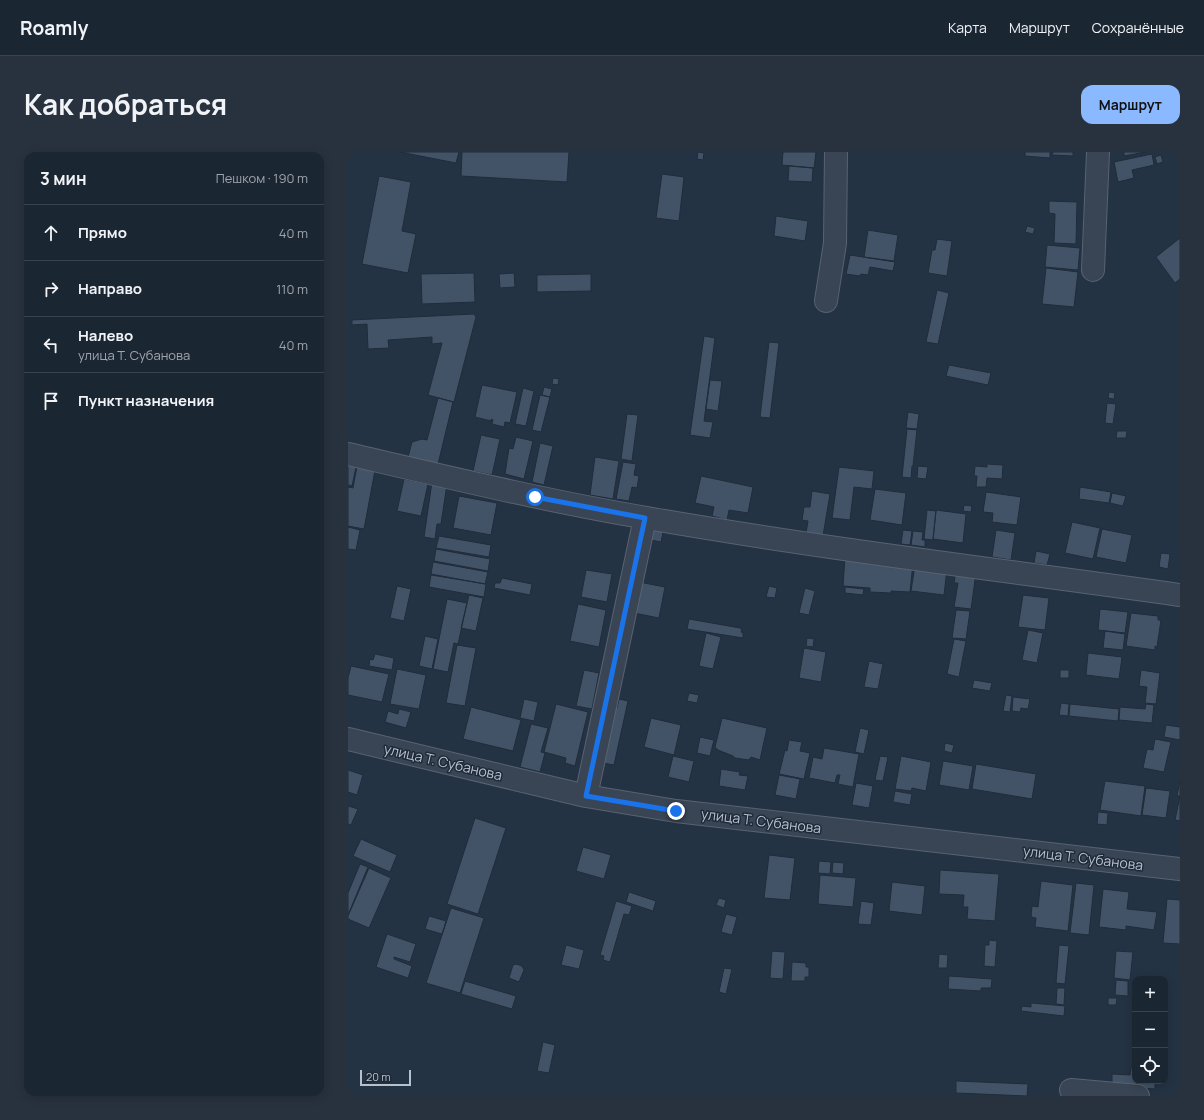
<!DOCTYPE html>
<html lang="ru">
<meta charset="utf-8">
<style>
body{margin:0;font-family:Manrope,sans-serif;background:#28323f;color:#f1f3f6}
.controls{position:absolute;right:12px;bottom:12px;display:grid;overflow:hidden;border-radius:8px;box-shadow:0 2px 10px #0003}
.controls button{width:36px;height:36px;display:grid;place-items:center;padding:0;border:0;border-bottom:1px solid #39434e;background:#1b2633;color:#f1f3f6;font:20px sans-serif}
.scale{position:absolute;left:12px;bottom:10px;width:51px;box-sizing:border-box;padding-left:4px;border:2px solid #b7c0cd;border-top:0;font-size:11px;line-height:14px;white-space:nowrap;color:#b7c0cd;-webkit-text-stroke:3px #1e2a39;paint-order:stroke}
.stop{position:absolute;width:12px;height:12px;margin:-9px;border:3px solid #1a73e8;border-radius:50%;background:#fff}
.stop.end{background:#1a73e8;border-color:#fff;box-shadow:0 1px 4px #0008}
.list{margin:0;padding:0;list-style:none}
h2{display:flex;justify-content:space-between;align-items:center;height:52px;margin:0;padding:0 16px;font-size:17px}
h2 small{font-size:13px;font-weight:400;color:#a0a5ac}
.list li{display:grid;grid-template-columns:26px 1fr auto;gap:12px;align-items:center;box-sizing:border-box;height:56px;padding:0 16px;border-top:1px solid #39434e}
.list b{display:block;font-size:15px;white-space:nowrap}
.list p{margin:0;font-size:13px;white-space:nowrap;color:#a0a5ac}
.list em{font-size:13px;font-style:normal;color:#a0a5ac}
.icon{flex:none;width:22px;height:22px;fill:none;stroke:currentColor;stroke-width:2;stroke-linecap:round;stroke-linejoin:round}
.map{position:relative;flex:none;width:832px;height:944px;overflow:hidden;border-radius:12px}
header{display:flex;align-items:center;gap:24px;box-sizing:border-box;height:56px;padding:0 20px;background:#1b2633;border-bottom:1px solid #39434e}
header strong{font-size:19px}
nav{display:flex;gap:22px;margin-inline-start:auto;font-size:14px}
.intro{display:flex;align-items:center;justify-content:space-between;box-sizing:border-box;height:96px;padding:0 24px}
h1{margin:0;font-size:28px}
.button{padding:10px 18px;border-radius:12px;background:#8ab9ff;color:#111;font-size:14px;font-weight:700}
main{display:flex;gap:24px;padding:0 24px}
aside{flex:1;background:#1b2633;border-radius:12px;box-shadow:0 2px 10px #0003}
.map>svg:first-child{display:block}
</style>
<header>
<strong>Roamly</strong>
<nav><a>Карта</a><a>Маршрут</a><a>Сохранённые</a></nav>
</header>
<div class="intro"><h1>Как добраться</h1><a class="button">Маршрут</a></div>
<main>
<aside>
<h2>3 мин<small>Пешком · 190 m</small></h2>
<ul class="list">
<li><svg class="icon" aria-label="ahead" viewBox="0 0 24 24"><path d="M12 20V5M6 11l6-6 6 6"/></svg><div><b>Прямо</b></div><em>40 m</em></li>
<li><svg class="icon" aria-label="right" viewBox="0 0 24 24"><path d="M7 20v-9h11M14 6l5 5-5 5"/></svg><div><b>Направо</b></div><em>110 m</em></li>
<li><svg class="icon" aria-label="left" viewBox="0 0 24 24"><path d="M17 20v-9H6M10 6l-5 5 5 5"/></svg><div><b>Налево</b><p>улица Т. Субанова</p></div><em>40 m</em></li>
<li><svg class="icon" aria-label="arrive" viewBox="0 0 24 24"><path d="M6 21V4h12l-3 4 3 4H6"/></svg><div><b>Пункт назначения</b></div></li>
</ul>
</aside>
<div class="map">
<svg width="832" height="944" viewBox="0 0 832 944">
<rect width="100%" height="100%" fill="#243344"/>
<path fill="#435367" stroke="#202c3b" d="M52 0H111L108 11Z
M114 0H221L219 30 113 24Z
M350 0 356 1 355 8 349 7Z
M435 0H468L466 16 434 13Z
M677 0H702V6L677 4Z
M705 0H725V4L704 3Z
M776 0H798L776 4Z
M804 2 806 13 784 18 786 26 770 30 766 10Z
M813 3 815 10 809 12 807 5Z
M441 14 465 16 464 30 440 29Z
M314 22 336 25 331 69 308 66Z
M31 24 63 30 54 79 68 82 60 121 14 112Z
M701 49 729 50 728 92 706 91 707 62 701 61Z
M428 64 460 69 457 89 426 84Z
M679 74 687 76 685 82 677 80Z
M520 78 550 83 546 109 516 105Z
M832 86V127L827 131 808 105Z
M589 87 604 89 599 124 580 121 584 98H587Z
M699 93 732 96 730 118 697 115Z
M502 103 547 110 545 119 522 115 520 123 513 122 512 124 498 122Z
M698 116 730 120 726 155 694 152Z
M126 121 127 150 74 152 73 122Z
M166 121 167 135 152 136 151 122Z
M243 122V139L189 140V123Z
M589 138 601 141 590 192 578 190Z
M126 162 128 165 106 250 80 243 94 191 84 192V185L40 188 41 196 20 197 19 172 4 173V168Z
M356 184 367 186 356 269 365 270 362 286 342 283Z
M421 190 431 191 422 266 412 265Z
M601 213 643 221 640 233 598 224Z
M205 226 211 227 210 233 204 232Z
M362 228 374 229 370 259 358 257Z
M134 233 169 240 162 271 157 270 156 275 144 272 145 268 143 267V269L127 265Z
M196 235 204 237 202 245 194 243Z
M175 236 186 239 178 274 167 272Z
M761 240 767 241 766 247 760 246Z
M192 243 202 245 193 280 184 278Z
M90 246 105 250 90 312 60 305 64 290 74 287 79 288Z
M759 251 768 252 765 272 757 271Z
M560 260 571 262 569 277 558 276Z
M279 262 290 263 284 309 273 307Z
M559 277 569 278 565 314H564L563 326 554 325Z
M769 279H779L778 286H768Z
M133 283 152 287 144 323 125 319Z
M168 285 185 289 176 327 157 322 161 296 165 297Z
M192 291 205 294 196 333 184 330Z
M247 305 271 309 265 347 242 343Z
M0 308 9 310 4 334 0 333Z
M10 309 28 313 16 377 0 374V335L5 336Z
M275 310 288 312 286 323 291 324 289 336 284 335 281 349 268 347Z
M639 312 655 313 654 327 639 326 638 335H628L629 324H626L627 314 639 315Z
M570 314 580 315 578 327 569 326Z
M491 315 526 319 524 337 506 335 502 368 484 366Z
M353 324 405 335 400 361 381 358 379 368 364 364 366 355 347 351Z
M56 327 80 332 73 364 49 359Z
M84 330 99 332 93 372H89L87 387 76 385Z
M732 335 763 340 761 351 731 347Z
M527 337 558 341 554 373 522 368Z
M464 339 482 342 475 384 458 381 460 369 454 368 456 355H462Z
M638 340 673 345 669 373 644 370 645 361 635 360Z
M764 341 778 344 775 354 762 351Z
M111 344 149 351 143 383 105 376Z
M616 353 624 354 623 360 615 359Z
M579 358 588 359 585 388 576 387Z
M588 358 618 362 615 391 585 387Z
M724 370 752 376 745 407 717 401Z
M0 375 12 378 8 398 0 397Z
M300 377 315 380 313 390 298 387Z
M754 377 784 383 778 411 748 405Z
M555 378 564 379 562 393 553 392Z
M648 378 667 381 663 408 644 405Z
M565 379 575 380 574 388H577V395L563 393Z
M91 384 143 393 141 405 88 396Z
M88 397 142 407 140 419 86 409Z
M688 399 702 402 699 413 686 411Z
M813 401 822 402 820 417 811 415Z
M497 405 565 411 562 440 543 439V441L522 440V436L495 434Z
M85 410 140 420 137 432 83 422Z
M567 413 599 417 596 443 563 439Z
M238 418 264 422 259 450 233 445Z
M608 418 628 421 623 457 606 455 610 431H606Z
M83 423 138 432 136 445 81 435Z
M154 426 184 432 182 443 146 436 147 431H152Z
M291 430 317 435 311 466 286 461Z
M49 434 63 437 56 469 42 466Z
M421 434 429 436 427 446 418 445Z
M497 435 516 437 515 443 497 441Z
M457 436 467 439 461 463 451 461Z
M121 443 135 446 128 479 113 476Z
M675 443 701 446 697 478 670 475Z
M99 447 119 451 110 492 106 491 100 520 85 517Z
M230 452 258 458 251 495 222 489Z
M752 457 780 460 777 481 750 478Z
M608 458 622 459 618 487 604 486Z
M783 461 810 464V468H813L809 495 807 494V498L778 494Z
M341 467 392 476 394 477 393 480 395 481V486L339 477Z
M680 478 695 481 689 511 674 508Z
M757 479 777 482 775 498 755 496Z
M358 481 373 485 365 517 351 514Z
M77 484 90 487 84 517 71 514Z
M459 486 466 487 465 495 458 494Z
M606 487 618 489 611 525 599 522Z
M109 493 128 496 117 554 98 551Z
M456 496 478 500 473 530 451 526Z
M740 501 774 505 771 527 738 523Z
M27 502 46 506 44 518 21 514 22 507 25 508Z
M521 509 535 512 530 537 516 535Z
M3 514 41 522 34 550 0 543V526Z
M49 517 78 523 71 557 42 552Z
M236 518 251 521 244 557 228 554Z
M712 518H721V526H712Z
M793 518 812 521 808 552 797 551 799 535 791 534Z
M626 528 644 531 642 539 624 536Z
M341 541 351 543 349 551 339 549Z
M658 543 664 544 662 560 655 559Z
M665 545 682 547 680 557 673 556 672 560 664 559Z
M176 547 190 550 186 569 172 566Z
M271 547 280 549 266 613 249 610 261 555 269 556Z
M713 551 721 552 720 564 711 563Z
M208 552 240 560 227 614 217 611 218 606 196 600Z
M722 552 771 557 770 569 721 564Z
M798 552 806 553 804 571 771 568 772 555 797 557Z
M123 555 173 568 165 599 115 587Z
M51 557 63 560 58 576 37 570 40 559 50 562Z
M303 566 333 573 326 603 296 595Z
M374 566 419 576 412 608 403 605 401 608 387 606 385 604 370 598 367 595Z
M183 572 200 576 193 600 197 601 192 620 172 615Z
M818 573 832 575V588L816 585Z
M512 576 521 578 516 602 507 600Z
M352 585 366 588 362 604 349 601Z
M807 587 823 590 816 620 795 616 799 597 805 598Z
M441 588 454 590 452 599 462 601 456 627 431 622 437 598 439 599Z
M597 591 606 593 604 601 596 599Z
M476 596 511 602 505 635 490 632 492 623H489L487 631 461 626 465 605 474 607Z
M325 604 346 609 341 630 320 625Z
M532 604 540 605 535 629 527 628Z
M553 604 583 610 578 639 564 636 563 639 547 637Z
M595 609 625 614 621 638 591 633Z
M628 612 688 622 684 647 624 637Z
M373 617 392 620 391 623 400 624 397 638 371 634Z
M0 618 15 623 9 643 0 640Z
M431 623 452 627 448 647 427 643Z
M832 628V669L827 668 832 644H829Z
M757 629 797 634 793 664 752 658Z
M508 631 525 634 521 656 504 653Z
M798 636 822 639 818 666 794 663Z
M547 639 564 642 562 653 545 650Z
M0 654 10 657 3 673 0 672Z
M750 660 760 661 759 673 749 672Z
M127 666 158 676 130 762 99 752Z
M13 687 49 703 42 720 5 704Z
M235 695 263 703 256 727 228 719Z
M421 703 447 706 442 748 416 746Z
M471 709 483 710 482 722 470 721Z
M485 710 496 711 495 722 484 721Z
M12 712 20 715 0 763V741Z
M21 716 43 726 21 776 0 767V764Z
M592 718 651 722 647 769 619 767 620 755H615L616 743 591 742Z
M472 723 508 726 505 755 470 752Z
M693 729 725 733 720 779 687 775 688 766 683 765 684 754 690 755Z
M544 730 577 734 574 763 541 759Z
M728 731 746 733 741 783 722 781Z
M755 737 781 740 779 757 809 760 806 778 778 774V778L751 775Z
M281 740 308 749 305 759 278 750Z
M371 746 378 748 376 756 368 753Z
M819 747 832 748V792L815 791Z
M268 749 284 754 281 763 276 762 262 810 255 808 256 804 252 803Z
M513 749 526 751 523 773 510 772Z
M103 756 136 766 112 841 78 831Z
M378 762 389 765 384 783 373 780Z
M81 764 98 769 94 782 77 777Z
M39 782 68 792 62 810 46 805V807L64 814 60 826 28 815Z
M641 788 649 789 647 815 636 814 637 793H641Z
M218 793 236 798 231 817 213 813Z
M711 793 721 794 717 832 708 831Z
M424 799 437 800 435 827 422 826Z
M768 799 785 800 782 828 766 826Z
M591 802 600 803 599 816H590Z
M444 810 458 811V815H461V825H457V829H443Z
M168 812 174 814 176 818 171 830 161 826 165 813Z
M376 816 384 817 378 842 371 840Z
M601 824 644 827 643 836H633V839L600 837Z
M768 828 780 829V844L767 843Z
M117 829 168 844 164 857 113 842Z
M709 836H717L716 853 708 852Z
M760 846H769L768 853H760Z
M683 851 717 854 716 864 673 859 674 854 683 855Z
M195 890 207 893 201 921 189 919Z
M783 916H787V929H807V937L764 934V922L782 923Z
M608 929 680 932 679 944 608 941Z"/>
<g fill="none" stroke-linecap="round" stroke-linejoin="round">
<defs>
<path id="minor" d="M745 118 750 0
M478 149 487 91 488 0
M0 302C99 325 198 349 299 366 476 397 654 418 832 443
M0 587 238 644 328 659 832 717
M238 644 297 366
M723 938 790 944"/>
</defs>
<use href="#minor" stroke="#586371" stroke-width="24"/>
<use href="#minor" stroke="#394554" stroke-width="22"/>
</g>
<g fill="none" stroke-linecap="round" stroke-linejoin="round">
<path stroke="#1a73e8" stroke-width="5" d="M187 345 297 366 238 644 328 659"/>
</g>
<g text-anchor="middle" stroke-width="3" stroke-linejoin="round" paint-order="stroke">
<g font-size="14" fill="#b7c0cd" stroke="#1e2a39">
<text transform="translate(95 610) rotate(13)" y="5">улица Т. Субанова</text>
<text transform="translate(413 669) rotate(7)" y="5">улица Т. Субанова</text>
<text transform="translate(735 706) rotate(7)" y="5">улица Т. Субанова</text>
</g>
</g>
</svg>
<div class="controls">
<button>+</button>
<button>−</button>
<button><svg class="icon" aria-label="locate" viewBox="0 0 24 24"><circle cx="12" cy="12" r="6"/><path d="M12 2v4M12 18v4M2 12h4M18 12h4"/></svg></button>
</div>
<div class="scale">20 m</div>
<div class="stop" style="left:187px;top:345px"></div>
<div class="stop end" style="left:328px;top:659px"></div>
</div>
</main>
